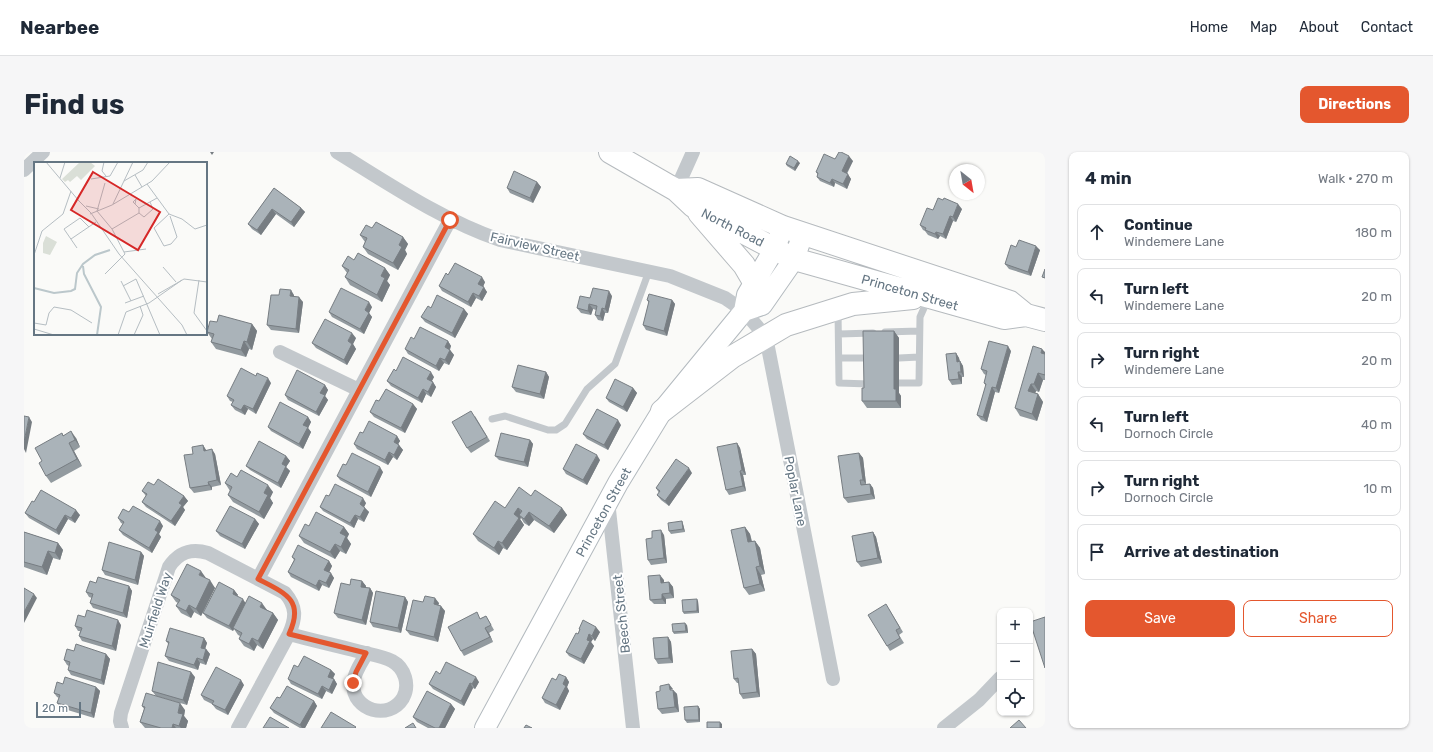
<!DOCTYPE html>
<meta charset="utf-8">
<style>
body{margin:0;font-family:Rubik,sans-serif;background:#f6f6f7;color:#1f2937}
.controls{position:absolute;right:12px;bottom:12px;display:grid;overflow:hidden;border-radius:8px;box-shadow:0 1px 3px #0004}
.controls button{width:36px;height:36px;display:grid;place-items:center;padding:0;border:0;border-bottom:1px solid #e0e1e3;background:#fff;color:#1f2937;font:20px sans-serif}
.compass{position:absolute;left:925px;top:12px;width:36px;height:36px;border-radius:50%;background:#fff;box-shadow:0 1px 3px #0004;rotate:149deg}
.scale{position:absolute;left:12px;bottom:10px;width:45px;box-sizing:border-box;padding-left:4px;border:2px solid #657683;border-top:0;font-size:11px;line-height:14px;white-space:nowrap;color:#657683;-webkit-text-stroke:3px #fff;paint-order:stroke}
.stop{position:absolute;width:12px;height:12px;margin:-9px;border:3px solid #e4572e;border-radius:50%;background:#fff}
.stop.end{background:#e4572e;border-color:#fff;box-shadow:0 1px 4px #0008}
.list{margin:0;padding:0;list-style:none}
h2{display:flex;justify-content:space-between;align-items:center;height:52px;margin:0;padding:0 16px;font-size:17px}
h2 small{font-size:13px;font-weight:400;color:#747a83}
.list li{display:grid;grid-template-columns:26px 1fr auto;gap:12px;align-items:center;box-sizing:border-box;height:56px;margin:0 8px 8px;padding:0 8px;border:1px solid #e0e1e3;border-radius:8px}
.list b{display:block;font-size:15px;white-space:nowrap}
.list p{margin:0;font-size:13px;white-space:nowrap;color:#747a83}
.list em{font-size:13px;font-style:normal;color:#747a83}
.actions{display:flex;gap:8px;padding:12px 16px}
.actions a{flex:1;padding:9px 0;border:1px solid #e4572e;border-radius:8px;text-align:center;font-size:14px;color:#e4572e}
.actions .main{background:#e4572e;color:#fff}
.icon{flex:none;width:22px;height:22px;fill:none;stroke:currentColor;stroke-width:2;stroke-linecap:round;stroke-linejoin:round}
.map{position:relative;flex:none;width:1021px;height:576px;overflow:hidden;border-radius:8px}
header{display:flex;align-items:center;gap:24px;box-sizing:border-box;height:56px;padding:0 20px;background:#fff;border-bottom:1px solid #e0e1e3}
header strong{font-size:19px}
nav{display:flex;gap:22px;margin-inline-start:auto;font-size:14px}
.intro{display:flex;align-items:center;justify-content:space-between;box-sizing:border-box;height:96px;padding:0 24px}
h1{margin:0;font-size:28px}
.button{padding:10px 18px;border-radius:8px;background:#e4572e;color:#fff;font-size:14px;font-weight:700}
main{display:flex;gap:24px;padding:0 24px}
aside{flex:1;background:#fff;border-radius:8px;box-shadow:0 1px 3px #0004}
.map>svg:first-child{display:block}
</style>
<header>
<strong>Nearbee</strong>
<nav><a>Home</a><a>Map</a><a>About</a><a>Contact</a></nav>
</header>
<div class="intro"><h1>Find us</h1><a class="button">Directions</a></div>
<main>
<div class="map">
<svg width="1021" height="576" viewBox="0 0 1021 576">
<rect width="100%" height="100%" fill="#fafaf8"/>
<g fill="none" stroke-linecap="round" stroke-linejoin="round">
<defs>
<path id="secondary" d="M720 159 723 143 751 96 759 75
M461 576 594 331 638 259 720 159 738 153 770 107 779 82"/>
<path id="primary" d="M586 0 652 38 669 54 770 107 980 166 1002 163
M652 38 674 37 759 75 986 150 1002 163 1021 168
M675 61 720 113 730 130
M638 259 708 205 762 173 829 152 889 146"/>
</defs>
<use href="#secondary" stroke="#b3babf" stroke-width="22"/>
<use href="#primary" stroke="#b5babe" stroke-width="24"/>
<path stroke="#c3c8cc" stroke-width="7" d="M814 159 815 231 845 232
M861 180 895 179
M815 182 849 181
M815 206H845
M875 206 895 205
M875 231H895L896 165 904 147
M468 267 481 264 524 278H532L541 272 563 237 591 212 625 119"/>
<path stroke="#c3c8cc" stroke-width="14" d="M313 0C365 32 418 68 476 88L646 124 701 146 720 159 742 185 809 527
M0 18 19 0
M652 38 669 0
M256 200 335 238
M584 349 609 576
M234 427 426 68
M265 482C287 488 310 493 333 499 344 502 358 504 368 509 381 516 386 533 379 546 365 569 329 559 329 532 330 521 337 511 343 501
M98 576 96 569 97 561 145 415C155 400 167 396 184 401L261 441C273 455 272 466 265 482L214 576
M920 576 955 548 976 526"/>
<use href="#secondary" stroke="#fff" stroke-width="20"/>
<use href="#primary" stroke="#fff" stroke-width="22"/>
</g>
<path fill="#929a9f" d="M811 7 829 9 823 22 827 27 823 37 811 31 810 35 796 29 793 25 794 23 792 20Z
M776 11 771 19 763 14 762 12Z
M513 30 517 35 509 51 486 41 483 36Z
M250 36 277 56 281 60 270 75 252 62 237 83 228 77 224 72Z
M938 57 932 70 929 69 922 87 916 84 914 87 904 83 901 79 899 78 896 73 909 58Z
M348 76 379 85 384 92 381 98 383 102 374 118 344 102 339 95 341 90 336 83Z
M992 95 1016 98 1007 124 985 117 981 112Z
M330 108 361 116 366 123 363 129 366 133 358 150 326 133 321 125 323 121 318 114Z
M424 123 461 130 459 135 463 140 458 149 452 146 447 155 418 139 415 134Z
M255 143H270V145L279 150 275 181 247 178 243 173Z
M588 144 584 161H581L579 169 574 168 571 163 572 158 569 157 567 163 557 161 553 156 566 146Z
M623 148H648L651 152 643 184 622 178 619 173 625 151Z
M348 155 345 161 348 165 340 182 308 165 305 160Z
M407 156 440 157 444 162 431 186 401 170 397 165Z
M193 170 228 172 233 179 228 198 225 197 222 205 192 197 187 190 188 187 183 180Z
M870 179 875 186V241L877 244V256H843L838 249 840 236Z
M332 186 329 192 332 197 323 213 292 196 288 191Z
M390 187 424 189 427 194 426 198 430 203 425 213 420 211 415 219 384 202 381 197Z
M987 199 975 241 971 240 963 270 957 268 953 263 962 234 960 231 962 223 960 222 957 217Z
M1021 200V228H1019L1015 240 1012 239 1011 241 1014 242 1019 250 1013 269 996 264 991 256Z
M932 201 935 206 936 209 939 214 940 225H938V232L928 233 925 228Z
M372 219 410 225 408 229 412 235 407 245 402 242 398 251 367 234 363 229Z
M522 220 525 225 520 247 492 240 488 235Z
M247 231 232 262 224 257 221 263 211 258 207 253 209 250 206 249 203 244Z
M301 233 304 238 301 244 304 248 295 264 264 248 261 243Z
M609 236 613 241 603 260 585 250 582 246Z
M355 249 389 252 393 257 381 281 350 265 346 260Z
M451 264 466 289 447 301 443 296Z
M284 265 287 270 284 276 287 280 279 297 247 279 244 275Z
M597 273 584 298 563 287 559 282Z
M339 281 373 284 376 289 374 292 379 298 373 308 369 305 364 313 333 297 330 292Z
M39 283 52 286 56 295 50 299 58 314 27 331 22 324 18 309Z
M506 288 509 292 504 315 475 308 471 304Z
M713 291 716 296 722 323H719L722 339 705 343 702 338Z
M179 293 182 298 191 302 197 333 188 335V338L170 341 166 336 169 302Z
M835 301 839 306 842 332H846L849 336 851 347 824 351 820 346Z
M262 304 266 309 262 315 266 319 257 336 226 318 222 314Z
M576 308 563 333 542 322 539 317Z
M322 313 359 320 347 345 316 328 313 324Z
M668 321 645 354 637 348 633 343 635 341 632 336Z
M213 325 249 340 246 346 249 351 240 367 209 350 204 343 206 339 201 331Z
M130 333 160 344 164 349 159 355 161 358 151 374 122 355 118 350 122 344 118 339Z
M305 344 342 351 340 355 345 360 340 370 334 367 330 376 299 359 296 355Z
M507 344 538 356 543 363 530 381 510 368 505 374 500 371 497 366 496 367 500 373 483 398 479 396 475 403 454 389 449 382Z
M10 350 56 363 51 371 44 367 35 383 5 366 1 361Z
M105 360 139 374 135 382 137 385 128 401 99 383 95 378 99 372 97 371 94 366Z
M231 367 235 372 221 397 196 384 192 379Z
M658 369 659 372 661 380 647 382 645 379Z
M285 374 320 375 325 382 323 386 327 392 322 402 316 399 311 407 280 391 275 384Z
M721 375 726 382 728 389H731L736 396 741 422 737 423 741 439 725 443 720 436Z
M0 380 34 391 39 398 36 408 29 406 23 423 0 415Z
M849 380 852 385 858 411 837 415 833 410Z
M640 383 643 411 627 413 624 408 628 386Z
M117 400 120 404 114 433 81 423 78 418Z
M268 405 305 409 308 414 305 420 310 426 305 436 298 433 295 439 267 425 264 420 270 408Z
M182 426 191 436 177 464 170 460 167 466 157 461 152 454 154 451 152 450 147 443Z
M640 428V431L645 430 649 435 650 446 642 447V452H630L626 448Z
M338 429 342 434V436H346L349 441 342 473 314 466 310 461 326 433Z
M72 431 105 434 108 439 103 466 69 456 66 451 68 446 65 445 62 440Z
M210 438 214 443 213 444 222 451 243 458 249 461 254 468 239 497 233 493 230 499 220 494 215 487 216 484 214 483 210 477 209 479 183 466 179 461Z
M381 445 384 450 377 481 349 475 346 470Z
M674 449 675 461 660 462 659 460Z
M399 450 415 451 414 453 421 459 414 490 386 483 382 478Z
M865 457 879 480 875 483 880 491 866 499 863 494Z
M462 464 465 469 470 478 465 481 469 490 440 504 437 499 457 466Z
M61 465 97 473 92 499 58 489 55 484 56 479H54L51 474Z
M663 473 664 481 650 482 649 480Z
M555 477 576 480 571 489 569 487 567 490 570 494 560 512 545 504 542 500 554 482 556 478Z
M644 485 647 490 649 511 634 512 631 507Z
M180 486 183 491 181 497H182L186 502 182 513 176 511 174 518 145 509 141 504 145 493 142 489Z
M728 497 732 502 736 545 719 547 716 542 715 531H713L710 527Z
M50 499 82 502 86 507 80 533 47 523 44 518 45 514 43 513 40 508Z
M274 515 307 518 311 522 309 527H310L313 532 308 542 302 539 298 547 267 532 264 527Z
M416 522 455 530 451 537 449 536 440 554 409 537 405 532Z
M171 525 163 553 132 544 128 539Z
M542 525 545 530 543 535 545 539 536 558 521 551 518 546 532 528Z
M39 532 72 535 76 539 70 566 37 556 33 551 35 546 33 545 30 541Z
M220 533 204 563 192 557 188 552 180 548 177 543Z
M649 538 653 542 655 560 638 562 634 557Z
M256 546 290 549 293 554 281 576H276L250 561 246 556Z
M427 552 431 557 421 576H404L393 570 389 565Z
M118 554 161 558 160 564 164 569 162 576H121L116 570 120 557Z
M674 554 676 557V570L663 571 661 568Z"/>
<path fill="#777d82" d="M186 0H190L188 3Z
M825 4 829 9 821 24 818 19Z
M774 9 776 11 771 19 770 16Z
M824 22 827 27 823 37 819 32Z
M808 27 811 31 810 35 806 31Z
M513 30 517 35 509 51 506 46Z
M934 52 938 57 932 70 929 65Z
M277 56 281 60 270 75 267 70Z
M248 57 252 62 237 83 233 78Z
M926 64 929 69 922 87 919 82Z
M912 80 916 84 914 87 911 82Z
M379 85 384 92 381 98 383 102 374 118 369 111 375 93Z
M1012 94 1016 98 1007 124 1004 120Z
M361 116 366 123 363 129 366 133 358 150 353 143 357 124Z
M458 125 461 130 458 137 454 132Z
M460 135 463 140 458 149 455 144Z
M267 138 270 143V149L266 144Z
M585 139 588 144 584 161 581 157Z
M449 141 452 146 447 155 444 150Z
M275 145 279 150 275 181 272 177Z
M648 148 651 152 643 184 640 179Z
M345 150 348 155 345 161 348 165 340 182 336 177 341 158Z
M565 152 569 157 567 163 564 159Z
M578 156 581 161 579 169 576 164Z
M440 157 444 162 431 186 428 181Z
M228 172 233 179 228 198 223 190Z
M870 179 875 186V241L877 244V256L872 249 870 237Z
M328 181 332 186 329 192 332 197 323 213 320 208 324 189Z
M220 189 225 197 222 205 217 198Z
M424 189 427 194 424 200 421 195Z
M984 194 987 199 975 241 972 236Z
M1018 197 1021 200V206L1017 201Z
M426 198 430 203 425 213 421 208Z
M932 201 935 206 936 215 933 210Z
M416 206 420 211 415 219 412 214Z
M936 209 939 214 940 225 937 220Z
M407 220 410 225 406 232 403 227Z
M522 220 525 225 520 247 516 242Z
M934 220 938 225V232L935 227Z
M1014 221 1019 228 1015 240 1010 232Z
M244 226 247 231 232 262 229 257Z
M409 230 412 235 407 245 404 240Z
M1007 232 1012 239 1009 247 1004 239Z
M301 233 304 238 301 244 304 248 295 264 292 260 296 241Z
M968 235 971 240 963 270 959 265Z
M609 236 613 241 603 260 599 255Z
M399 237 402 242 398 251 394 246Z
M1014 242 1019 250 1013 269 1008 262Z
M389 252 393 257 381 281 377 276Z
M220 253 224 257 221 263 217 258Z
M5 265 8 270 2 301 0 297V290Z
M284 265 287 270 284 276 287 280 279 297 275 292 279 273Z
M594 268 597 273 584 298 580 293Z
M47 279 52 286 56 295 51 288Z
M373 284 376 289 373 294 370 290Z
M506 288 509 292 504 315 500 310Z
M45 291 50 299 58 314 53 307Z
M713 291 716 296 722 323 718 318Z
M179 293 182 298 183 304 180 299Z
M375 293 379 298 373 308 370 303Z
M188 297 191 302 197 333 193 328Z
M365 300 369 305 364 313 361 308Z
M835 301 839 306 842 332 839 328Z
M573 303 576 308 563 333 559 328Z
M262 304 266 309 262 315 266 319 257 336 254 331 258 312Z
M356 315 359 320 347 345 344 340Z
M665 316 668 321 645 354 641 349Z
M716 319 719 323 722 339 719 334Z
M184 330 188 335V338L185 333Z
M846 332 849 336 851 347 847 342Z
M244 333 249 340 246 346 249 351 240 367 235 360 240 341Z
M160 344 164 349 159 355 161 358 151 374 147 369 155 351Z
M339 346 342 351 339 357 336 352Z
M341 356 345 360 340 370 336 365Z
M494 356 499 363H495L497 366 496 367 500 373 483 398 478 391 490 362Z
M538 356 543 363 530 381 525 374Z
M52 358 56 363 51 371 47 366Z
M505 360 510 368 505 374 500 367Z
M41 363 44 367 35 383 32 378Z
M331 363 334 367 330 376 326 371Z
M231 367 235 372 221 397 218 392Z
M136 369 139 374 135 382 137 385 128 401 125 396 131 378Z
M658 369 659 372 661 380 659 377Z
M320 375 325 382 323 386 327 392 322 402 317 395 316 381Z
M721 375 726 382 729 397 724 390Z
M637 378 640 383 643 411 640 406Z
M849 380 852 385 858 411 854 406Z
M474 389 479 396 475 403 470 396Z
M731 389 736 396 741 422 736 414Z
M34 391 39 398 36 408 31 401Z
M311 392 316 399 311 407 306 400Z
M24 399 29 406 23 423 18 415Z
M117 400 120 404 114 433 111 428Z
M305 409 308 414 304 423 300 418Z
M732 415 737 423 741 439 736 432Z
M177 419 182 426 175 423Z
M307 421 310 426 305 436 302 431Z
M636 423 640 428V436L637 431Z
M186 428 191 436 177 464 172 457Z
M295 428 298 433 295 439 292 434Z
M338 429 342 434 341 439 337 435Z
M645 430 649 435 650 446 646 441Z
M105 434 108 439 103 466 99 461Z
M346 436 349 441 342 473 338 468Z
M210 438 214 443 212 446 209 442Z
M10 442 13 446 0 471V460Z
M638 442 642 447V452L638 447Z
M381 445 384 450 377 481 374 476Z
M411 446 415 451 413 457 410 452Z
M219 447 222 452 209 479 205 474Z
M673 447 674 449 675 461 673 459Z
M238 451 243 458 241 462 236 455Z
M165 453 170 460 167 466 162 459Z
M417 454 421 459 414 490 410 485Z
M249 461 254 468 239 497 234 489Z
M94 468 97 473 92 499 88 494Z
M661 471 663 473 664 481 662 479Z
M572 475 576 480 571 489 568 484Z
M461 476 465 481 469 490 466 485Z
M565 482 569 487 567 490 570 494 560 512 557 507 563 488Z
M644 485 647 490 649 511 645 506Z
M180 486 183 491 180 500 177 496Z
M228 486 233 493 230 499 225 492Z
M182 497 186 502 182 513 179 508Z
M728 497 732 502 736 545 733 540Z
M82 502 86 507 80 533 77 528Z
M173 506 176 511 174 518 170 513Z
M307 518 311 522 307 529 304 525Z
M167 520 171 525 163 553 159 548Z
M452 525 455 530 451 537 448 532Z
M542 525 545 530 543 535 545 539 536 558 532 553 539 532Z
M310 527 313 532 308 542 305 538Z
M217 528 220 533 204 563 201 558Z
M446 531 449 536 440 554 437 549Z
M645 532 649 537 646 538Z
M298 534 302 539 298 547 294 542Z
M72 535 76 539 70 566 67 561Z
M649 538 653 542 655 560 651 555Z
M290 549 293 554 281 576H278L276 573Z
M156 551 161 558 160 564 164 569 162 576H157L155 574 154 561Z
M427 552 431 557 421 576H415Z
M674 554 676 557V570L675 568Z
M696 570 698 572V576H696Z
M149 572 152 576H148Z"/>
<path fill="#aab3b9" stroke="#777d82" d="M815 0H817L825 4 818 19 824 22 819 32 808 27 806 31 793 25 794 21 792 20 800 2 811 7Z
M766 4 774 9 770 16 762 12Z
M490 19 513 30 506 46 483 36Z
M250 36 277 56 267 70 248 57 233 78 224 72Z
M914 46 919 48 920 46 934 52 929 65 926 64 919 82 912 80 911 82 901 78 902 76 896 73 903 56 909 58Z
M352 70 379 85 375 93 378 95 369 111 339 95 343 86 336 83 342 73 348 76Z
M995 88 1012 94 1004 120 981 112 987 93 992 95Z
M334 101 361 116 357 124 361 126 353 143 321 125 325 118 318 114 324 104 330 108Z
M431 111 458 125 454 132 460 135 455 144 449 141 444 150 415 134 422 121 424 123Z
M1021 117V126L1018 125Z
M317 136 345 150 341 158 345 161 336 177 305 160Z
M569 136 585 139 581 157 578 156 576 164 571 163 573 154 565 152 564 159 553 156 556 144 566 146Z
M256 137 267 138 266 144 275 145 272 177 243 173 247 143H255Z
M625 142 648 148 640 179 619 173 625 149 623 148Z
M413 143 440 157 428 181 397 165 404 154 407 156Z
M195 163 228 172 223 190 220 189 217 198 187 190 190 182 183 180 186 169 193 170Z
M301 167 328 181 324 189 328 192 320 208 288 191Z
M396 175 424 189 421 195 426 198 421 208 416 206 412 214 381 197 387 185 390 187Z
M839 179H870V237H872V249H838V236H840Z
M965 189 984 194 972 236 968 235 959 265 953 263 962 232 960 231 963 219 957 217Z
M1009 194 1018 197 1017 201 1021 202V223L1014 221 1010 232H1007L1004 239 1014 242 1008 262 991 256Z
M932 201 933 210 936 209 937 220H934L935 227 925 228 922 202Z
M379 205 407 220 403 227 409 230 404 240 399 237 394 246 363 229 370 217 372 219Z
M494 213 522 220 516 242 488 235Z
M217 216 232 224 233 221 244 226 229 257 220 253 217 258 207 253 210 248 203 244Z
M273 218 301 233 296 241 301 243 292 260 261 243Z
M591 227 609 236 599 255 582 246Z
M362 237 389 252 377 276 346 260 352 248 355 249Z
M256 250 284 265 279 273 284 275 275 292 244 275Z
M573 257 594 268 580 293 559 282Z
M447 259 463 285 443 296 428 270Z
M0 264 5 265 0 290Z
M345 269 373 284 370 290 375 293 370 303 365 300 361 308 330 292 336 280 339 281Z
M47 279 51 288 45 291 53 307 22 324 15 311 18 309 11 296 38 281 39 284Z
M477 281 506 288 500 310 471 304Z
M235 289 262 304 258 312 262 314 254 331 222 314Z
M713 291 718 318 716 319 719 334 702 338 693 295Z
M552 292 573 303 559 328 539 317Z
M179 293 180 299 188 297 193 328 184 330 185 333 166 336 160 303 169 302 168 295Z
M328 301 356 315 344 340 313 324 319 312 322 313Z
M835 301 839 328H836L837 333 846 332 847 342 820 346 814 304Z
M652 307 665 316 641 349 633 343 636 339 632 336Z
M217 318 244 333 240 341 244 343 235 360 204 343 208 335 201 331 207 321 213 325Z
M134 327 160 344 155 351 158 353 147 369 118 350 123 342 118 339 124 330 130 333Z
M311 332 339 346 336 352 341 356 336 365 331 363 326 371 296 355 302 343 305 344Z
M495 335 507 344 511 338 538 356 525 374 505 360 500 367 495 363 498 359 494 356 490 362 495 366 478 391 474 389 470 396 449 382 471 349 481 356Z
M17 338 52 358 47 366 41 363 32 378 1 361 8 349 10 350Z
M109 354 136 369 131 378 134 380 125 396 95 378 100 370 94 366 99 357 105 360Z
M206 354 231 367 218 392 192 379Z
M292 360 320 375 316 381 322 384 317 395 311 392 306 400 275 384 281 372 285 374Z
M658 369 659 377 645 379 644 371Z
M721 375 724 390 731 389 736 414 732 415 736 432 720 436 707 378Z
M637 378 640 406 624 408 622 387 628 386V379Z
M0 380 34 391 31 401 24 399 18 415 0 410Z
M849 380 854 406 833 410 828 384Z
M85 390 117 400 111 428 78 418Z
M274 393 305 409 300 418 307 421 302 431 295 428 292 434 264 420 271 407 268 405Z
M163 412 177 419 175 423 186 428 172 457 165 453 162 459 152 454 156 448 147 443Z
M636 423 637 431 645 430 646 441 638 442V447L626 448 624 424Z
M74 425 105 434 99 461 66 451 69 442 62 440 66 429 72 431Z
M327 427 338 429 337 435 346 436 338 468 310 461 317 431 326 433Z
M195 430 210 438 209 442 219 447 205 474 179 461Z
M0 436 10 442 0 460Z
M352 439 381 445 374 476 346 470Z
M225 444 238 451 236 455 249 461 234 489 228 486 225 492 215 487 218 481 209 476Z
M401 444 411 446 410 452 417 454 410 485 382 478 389 448 399 450Z
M673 447V459L659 460 658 448Z
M862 452 876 476 872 478 876 486 863 494 844 463Z
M63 458 94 468 88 494 55 484 58 476 51 474 54 463 61 465Z
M453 460 456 467 462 464 467 473 461 476 466 485 437 499 424 475Z
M1021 465V516L1006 470Z
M559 468 572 475 568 484 565 482 563 488 566 489 557 507 542 500 552 481 554 482 556 477H555Z
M661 471 662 479 649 480 648 472Z
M146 476 180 486 177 496 182 497 179 508 173 506 170 513 141 504 145 490 142 489Z
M644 485 645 506 631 507 629 486Z
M52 492 82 502 77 528 44 518 46 510 40 508 43 497 50 499Z
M728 497 733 540 716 542 714 526 710 527 707 499Z
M280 504 307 518 304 525 310 527 305 538 298 534 294 542 264 527 270 513 274 515Z
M134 510 167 520 159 548 128 539Z
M422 510 452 525 448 532 446 531 437 549 405 532 412 519 416 522Z
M192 515 217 528 201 558 188 552 190 549 177 543Z
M535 522 542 525 539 532 542 534 532 553 518 546 528 526 532 528Z
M41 525 72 535 67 561 33 551 36 543 30 541 33 530 39 532Z
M645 532 646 538H649L651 555 634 557 632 540 636 539V534Z
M263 534 290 549 276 573 246 556 253 545 256 546Z
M403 539 427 552 415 576H411L389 565Z
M122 541 156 551 154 561 159 562 155 574 149 572 148 576H137L116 570 121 555 118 554Z
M674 554 675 568H661L660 555Z
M307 560 332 575 331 576H297Z
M246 565 265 576H239Z
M995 568 1002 576H986Z
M683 570H696V576H683Z
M389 571 392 576H381Z
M502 573 508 576H500Z"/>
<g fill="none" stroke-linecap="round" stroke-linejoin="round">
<path stroke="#e4572e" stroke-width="5" d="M329 531 332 520 342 501 265 482C281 448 261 441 234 427L426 68"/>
</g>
<g text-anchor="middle" stroke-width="4" stroke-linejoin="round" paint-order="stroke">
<g font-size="13" fill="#657683" stroke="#fff">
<text transform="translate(709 75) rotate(27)" y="5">North Road</text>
<text transform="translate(511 94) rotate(13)" y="5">Fairview Street</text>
<text transform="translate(886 140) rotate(16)" y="5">Princeton Street</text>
<text transform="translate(772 339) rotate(79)" y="5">Poplar Lane</text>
<text transform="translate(579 360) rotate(-61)" y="5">Princeton Street</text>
<text transform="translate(131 458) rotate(-72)" y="5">Muirfield Way</text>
<text transform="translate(597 462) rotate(-96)" y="5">Beech Street</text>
</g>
</g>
<g transform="translate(10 10)">
<rect width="173" height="173" fill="#fafaf8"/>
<path d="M46 0H56L61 4 47 18 43 14 36 20 34 18 31 20 28 17ZM12 74 23 80 16 93 9 91V81Z" fill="#dadfd7"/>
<path fill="none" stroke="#bbc7cb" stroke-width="2" d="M49 104 50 112 67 145 63 173M0 126 20 131 37 129 41 127 43 111 49 102 61 93 76 88"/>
<path fill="none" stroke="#b5bdc2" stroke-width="1" d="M12 0 45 39M70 0 68 9 72 14M101 13 108 25M26 16 31 0M57 17 76 14 84 0M90 19 109 8 114 0M113 22 135 52M44 38 57 51 85 92 148 163 153 173M79 42 99 0M101 42 102 37 99 40 105 46M52 44 65 47M105 51 110 55 119 47 116 40M105 51V46L123 36M56 52 78 43 118 19 136 0M136 54 143 75 137 82 130 84 120 66 135 52 148 57 161 67 173 63M78 67 105 51M37 77 62 60M43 86 30 67 46 56 55 65M90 90 112 87M0 93 8 69 29 52 37 29M129 105 142 120M71 112 91 92 78 67 63 49 71 21M165 118 160 151 173 169M87 119 97 139M89 124 102 117 126 173M124 132 150 117 173 120M91 141 110 134M0 161 12 163 15 151 20 145 37 148 58 161M0 167 20 173M84 173 92 150 115 141 148 118M100 173 109 153 106 144"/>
<path fill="#d62828" fill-opacity="0.15" stroke="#d62828" stroke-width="2" d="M59 10 126 50 104 88 37 48Z"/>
<rect width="173" height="173" fill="none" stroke="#657683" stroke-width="2"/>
</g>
</svg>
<div class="controls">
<button>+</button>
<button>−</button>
<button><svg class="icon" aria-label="locate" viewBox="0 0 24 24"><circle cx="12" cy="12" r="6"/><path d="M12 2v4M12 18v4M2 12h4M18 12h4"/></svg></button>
</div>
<svg class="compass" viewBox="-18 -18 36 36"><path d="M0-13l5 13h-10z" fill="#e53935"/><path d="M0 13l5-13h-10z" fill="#747a83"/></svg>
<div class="scale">20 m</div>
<div class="stop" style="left:426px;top:68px"></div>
<div class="stop end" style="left:329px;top:531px"></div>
</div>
<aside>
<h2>4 min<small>Walk · 270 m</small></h2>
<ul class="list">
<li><svg class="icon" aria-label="ahead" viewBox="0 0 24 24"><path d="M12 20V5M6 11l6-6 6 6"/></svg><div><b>Continue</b><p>Windemere Lane</p></div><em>180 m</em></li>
<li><svg class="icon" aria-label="left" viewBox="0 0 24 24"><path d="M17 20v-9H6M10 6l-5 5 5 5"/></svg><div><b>Turn left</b><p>Windemere Lane</p></div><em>20 m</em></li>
<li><svg class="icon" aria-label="right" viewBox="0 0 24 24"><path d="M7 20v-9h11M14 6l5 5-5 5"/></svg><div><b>Turn right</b><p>Windemere Lane</p></div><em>20 m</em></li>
<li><svg class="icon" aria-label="left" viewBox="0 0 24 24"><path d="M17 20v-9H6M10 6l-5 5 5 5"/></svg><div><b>Turn left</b><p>Dornoch Circle</p></div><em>40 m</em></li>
<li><svg class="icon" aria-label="right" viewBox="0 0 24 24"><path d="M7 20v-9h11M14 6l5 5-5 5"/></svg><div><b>Turn right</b><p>Dornoch Circle</p></div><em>10 m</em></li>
<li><svg class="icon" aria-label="arrive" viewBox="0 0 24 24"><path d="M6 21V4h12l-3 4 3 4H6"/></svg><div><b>Arrive at destination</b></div></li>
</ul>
<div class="actions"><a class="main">Save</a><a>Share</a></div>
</aside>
</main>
